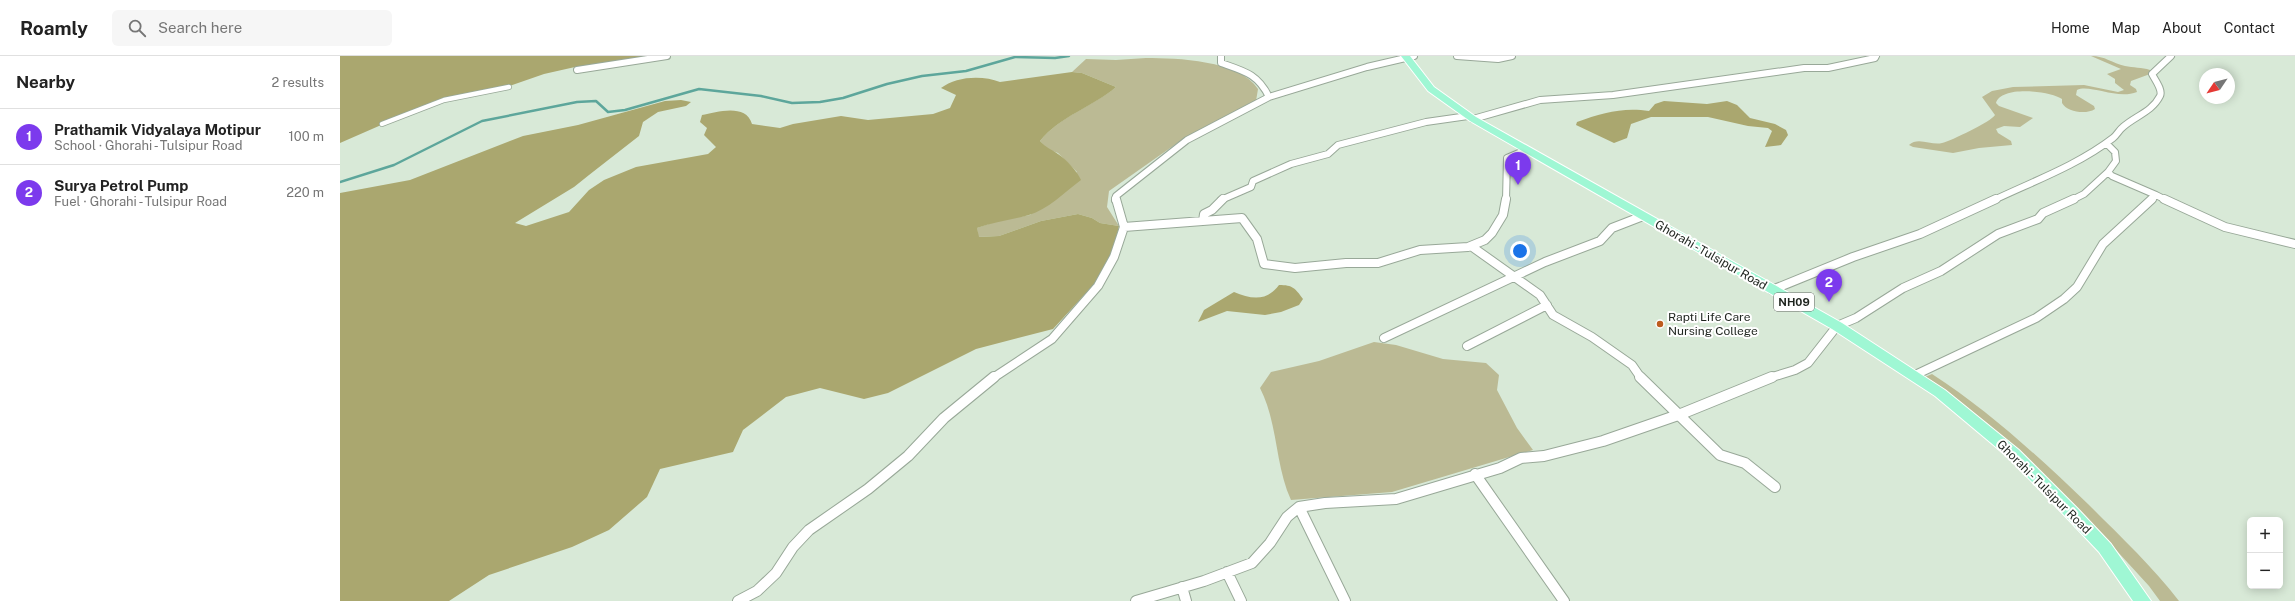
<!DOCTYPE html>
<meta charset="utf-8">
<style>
body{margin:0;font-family:"Public Sans",sans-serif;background:#f6f6f6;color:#222}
.controls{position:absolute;right:12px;bottom:12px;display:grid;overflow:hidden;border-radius:6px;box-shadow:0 2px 10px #0003}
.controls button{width:36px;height:36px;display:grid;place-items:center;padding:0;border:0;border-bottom:1px solid #e0e0e0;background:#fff;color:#222;font:20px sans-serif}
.compass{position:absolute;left:1859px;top:12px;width:36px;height:36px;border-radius:50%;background:#fff;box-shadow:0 2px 10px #0003;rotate:235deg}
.you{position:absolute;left:1180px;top:195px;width:14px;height:14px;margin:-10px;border:3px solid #fff;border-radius:50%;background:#1a73e8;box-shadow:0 0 0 6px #1a73e833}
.badge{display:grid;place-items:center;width:26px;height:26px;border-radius:50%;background:#7c3aed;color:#fff;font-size:13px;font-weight:700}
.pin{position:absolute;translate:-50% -33px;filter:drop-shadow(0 1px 2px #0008)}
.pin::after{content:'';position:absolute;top:21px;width:14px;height:12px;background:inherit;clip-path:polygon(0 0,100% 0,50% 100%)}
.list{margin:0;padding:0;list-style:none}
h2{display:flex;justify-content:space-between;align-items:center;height:52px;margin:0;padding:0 16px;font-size:17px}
h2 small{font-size:13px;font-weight:400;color:#767676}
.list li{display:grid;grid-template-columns:26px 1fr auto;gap:12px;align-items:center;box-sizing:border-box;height:56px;padding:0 16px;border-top:1px solid #e0e0e0}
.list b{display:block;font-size:15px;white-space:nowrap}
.list p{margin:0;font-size:13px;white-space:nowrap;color:#767676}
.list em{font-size:13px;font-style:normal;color:#767676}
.icon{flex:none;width:22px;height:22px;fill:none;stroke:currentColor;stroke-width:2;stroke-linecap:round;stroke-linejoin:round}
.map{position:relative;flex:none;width:1955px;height:545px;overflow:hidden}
header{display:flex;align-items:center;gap:24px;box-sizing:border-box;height:56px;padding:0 20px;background:#fff;border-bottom:1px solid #e0e0e0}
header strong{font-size:19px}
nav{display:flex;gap:22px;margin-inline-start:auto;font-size:14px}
.search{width:280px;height:36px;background:#f6f6f6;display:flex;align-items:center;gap:10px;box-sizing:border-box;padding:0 14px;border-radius:6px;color:#767676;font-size:15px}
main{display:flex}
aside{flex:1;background:#fff}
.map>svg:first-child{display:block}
</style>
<header>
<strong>Roamly</strong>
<div class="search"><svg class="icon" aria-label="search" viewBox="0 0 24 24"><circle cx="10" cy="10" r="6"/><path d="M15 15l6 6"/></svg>Search here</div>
<nav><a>Home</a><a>Map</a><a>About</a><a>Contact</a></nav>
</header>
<main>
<aside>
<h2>Nearby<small>2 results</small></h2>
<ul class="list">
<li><span class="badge">1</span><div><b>Prathamik Vidyalaya Motipur</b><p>School · Ghorahi - Tulsipur Road</p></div><em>100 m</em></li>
<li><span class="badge">2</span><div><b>Surya Petrol Pump</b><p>Fuel · Ghorahi - Tulsipur Road</p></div><em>220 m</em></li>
</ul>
</aside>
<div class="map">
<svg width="1955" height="545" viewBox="0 0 1955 545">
<rect width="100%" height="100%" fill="#d8e9d7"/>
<path fill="#bbba94" d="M1751 0C1765 0 1772 7 1785 10 1793 12 1802 11 1810 14V18L1791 25 1790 29 1796 33 1797 36C1777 44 1750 28 1737 34L1736 39 1754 50 1755 53C1746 59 1727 56 1722 47V43C1710 35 1661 29 1656 47L1659 50 1693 62 1680 71 1664 70 1656 73 1658 77 1671 85 1672 89 1639 92 1613 97 1573 91 1569 89C1578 80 1592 90 1602 87 1611 85 1652 65 1655 59L1642 41 1652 35 1673 31 1744 29 1778 36 1784 34 1775 27V23L1767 18 1781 13Z
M806 2C837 2 899 4 918 33L916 45 843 83 769 135 767 151 779 170 760 167 752 162 738 158 701 165 659 180 638 181 637 172 657 165 690 159 737 116 718 97 707 93 700 85C720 60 752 51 776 31L742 17 732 16 746 3 776 4Z
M1034 286 1056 289 1103 303 1146 307 1159 319 1157 334 1177 372 1193 394 1052 436 951 444C935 409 938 367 920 332L931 316 979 305Z
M1592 318C1649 355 1699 401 1748 448 1779 479 1812 510 1839 545H1820L1809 530 1766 483 1606 336 1585 321Z"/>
<path fill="#aaa76f" d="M0 0H313L235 11 204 18 161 33 128 37 92 46 87 52 64 59 0 87Z
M732 16 742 17 776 31C753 51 720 60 700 85 706 92 711 93 718 98 727 104 737 115 741 124 725 136 707 154 689 159 671 164 654 166 637 172L639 181 659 180 701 165 738 158 752 162 760 167 779 170 775 189 757 225 713 273 636 293 548 337 524 343 480 332 446 341 403 374 393 396 320 413 307 441 269 474 232 491 149 519 109 545H0V137L70 124 183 80 238 69 325 45 341 44 351 46 346 50 318 56 303 66 299 80 249 119 234 131 175 167 186 170 229 156 249 134 264 124 296 111 368 98 376 91 364 79 367 72 360 66 362 59C377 56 406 47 412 68L440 72 453 68 501 60 528 64 593 58 610 52 616 39 601 32C616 20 643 19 660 26Z
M1324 45 1367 48 1387 45 1397 49 1410 62 1435 68 1446 74 1448 79 1441 89 1425 91 1432 75 1428 72 1408 70 1368 61H1311L1291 68 1287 82 1274 87 1236 69 1237 66C1262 57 1283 51 1309 55L1315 48Z
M939 229C953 229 955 232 963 243L959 249 941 256 925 259 887 255 858 266 864 254 894 236C911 243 926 246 939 229Z"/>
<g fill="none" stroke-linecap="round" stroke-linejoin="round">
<path stroke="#5da69b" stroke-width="2.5" d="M0 126 54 109 142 65 237 46 256 45 268 56 285 54 359 33 421 40 452 47 480 46 503 42 547 28 582 20 626 15 675 1 715 2 729 0"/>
<defs>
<path id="pedestrian" d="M42 68 104 44 169 31"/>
<path id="minor-far2" d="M881 0V7C904 15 918 18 929 41
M1117 0 1158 3 1172 0
M237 14 327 0
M1133 63 1200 44 1273 39 1464 12H1488L1535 2 1536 0
M1766 87 1775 96 1776 105 1768 116 1772 120 1816 139 1811 144
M1816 139 1826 144
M775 144 776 140 847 84 929 41 1027 11 1074 0
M881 144 911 131 913 125 951 108 988 98 998 89 1086 66 1128 60
M1166 144 1167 102 1186 94
M1654 144C1694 125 1738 109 1773 82 1777 79 1779 74 1783 71 1795 60 1812 56 1820 40 1823 34 1815 24 1812 18L1831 0
M1732 144 1744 138 1768 116"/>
<path id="minor-far1" d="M1824 143 1885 171 1955 188
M863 165 864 158 872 154 883 143
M784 171 902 162 917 183 924 208 955 212 1006 207H1038L1080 194 1128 191 1145 184 1152 177 1163 159 1166 143
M1131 190 1200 239 1213 259 1252 281 1292 309 1301 322
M1432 234 1513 201 1580 178 1656 143
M1044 282 1205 206 1260 185 1272 172 1303 160
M1127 290 1207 249
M1575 319 1696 262 1724 243 1737 231 1763 188 1812 143
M653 322 712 283 758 230 774 201 784 171 776 143
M1429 322 1455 314 1468 307 1497 270 1516 262 1563 232 1601 215 1658 178 1698 163 1703 157 1734 143"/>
<path id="minor" d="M1300 321 1380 399 1405 407 1435 431
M1135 418 1224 545
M959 451 1005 545
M887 516 901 545
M842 531 846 545
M398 545 417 535 436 517 453 491 469 474 528 433 568 400 604 362 654 321
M796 545 864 525 912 507 930 487 947 461 959 451 985 447 1056 443 1160 412 1181 402 1204 400 1263 385 1341 358 1432 321"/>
<path id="primary" d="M1061 0H1070L1094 31 1136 61 1502 267 1605 334 1679 394 1738 453 1771 488 1811 545H1793L1759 496 1726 461 1669 402 1595 340 1492 273 1130 65 1088 35Z"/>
</defs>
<use href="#pedestrian" stroke="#98a898" stroke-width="6"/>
<use href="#minor-far2" stroke="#98a898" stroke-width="8"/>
<use href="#minor-far1" stroke="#98a898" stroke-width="10"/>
<use href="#minor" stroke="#98a898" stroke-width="12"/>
<use href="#primary" stroke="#fff" stroke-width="2"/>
<use href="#pedestrian" stroke="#fff" stroke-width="4.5"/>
<use href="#minor-far2" stroke="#fff" stroke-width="6"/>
<use href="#minor-far1" stroke="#fff" stroke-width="8"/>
<use href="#minor" stroke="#fff" stroke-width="10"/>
<use href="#primary" fill="#9ff7d4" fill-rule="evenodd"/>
</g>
<circle fill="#bd5c1e" stroke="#fff" stroke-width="1.5" cx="1320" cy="268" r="4"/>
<g text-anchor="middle" stroke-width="4" stroke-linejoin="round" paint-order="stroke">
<rect fill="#fff" stroke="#626662" stroke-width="1" x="1434" y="237" width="40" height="18" rx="3"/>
<g font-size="11" font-weight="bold" fill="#1e241e">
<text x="1454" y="250">NH09</text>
</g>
<g font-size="12" fill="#1e241e" stroke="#fff">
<text transform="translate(1371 199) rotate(30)" y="4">Ghorahi - Tulsipur Road</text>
<text transform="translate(1704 431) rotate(45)" y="4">Ghorahi - Tulsipur Road</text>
</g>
<g font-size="12" fill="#1e241e" stroke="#fff" text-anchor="start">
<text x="1328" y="265">Rapti Life Care<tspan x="1328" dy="14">Nursing College</tspan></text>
</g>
</g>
</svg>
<div class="controls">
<button>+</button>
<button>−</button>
</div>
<svg class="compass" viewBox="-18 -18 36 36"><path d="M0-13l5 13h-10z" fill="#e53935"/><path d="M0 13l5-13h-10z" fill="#767676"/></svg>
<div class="you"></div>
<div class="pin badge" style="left:1178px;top:129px">1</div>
<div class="pin badge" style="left:1489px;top:246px">2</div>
</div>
</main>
